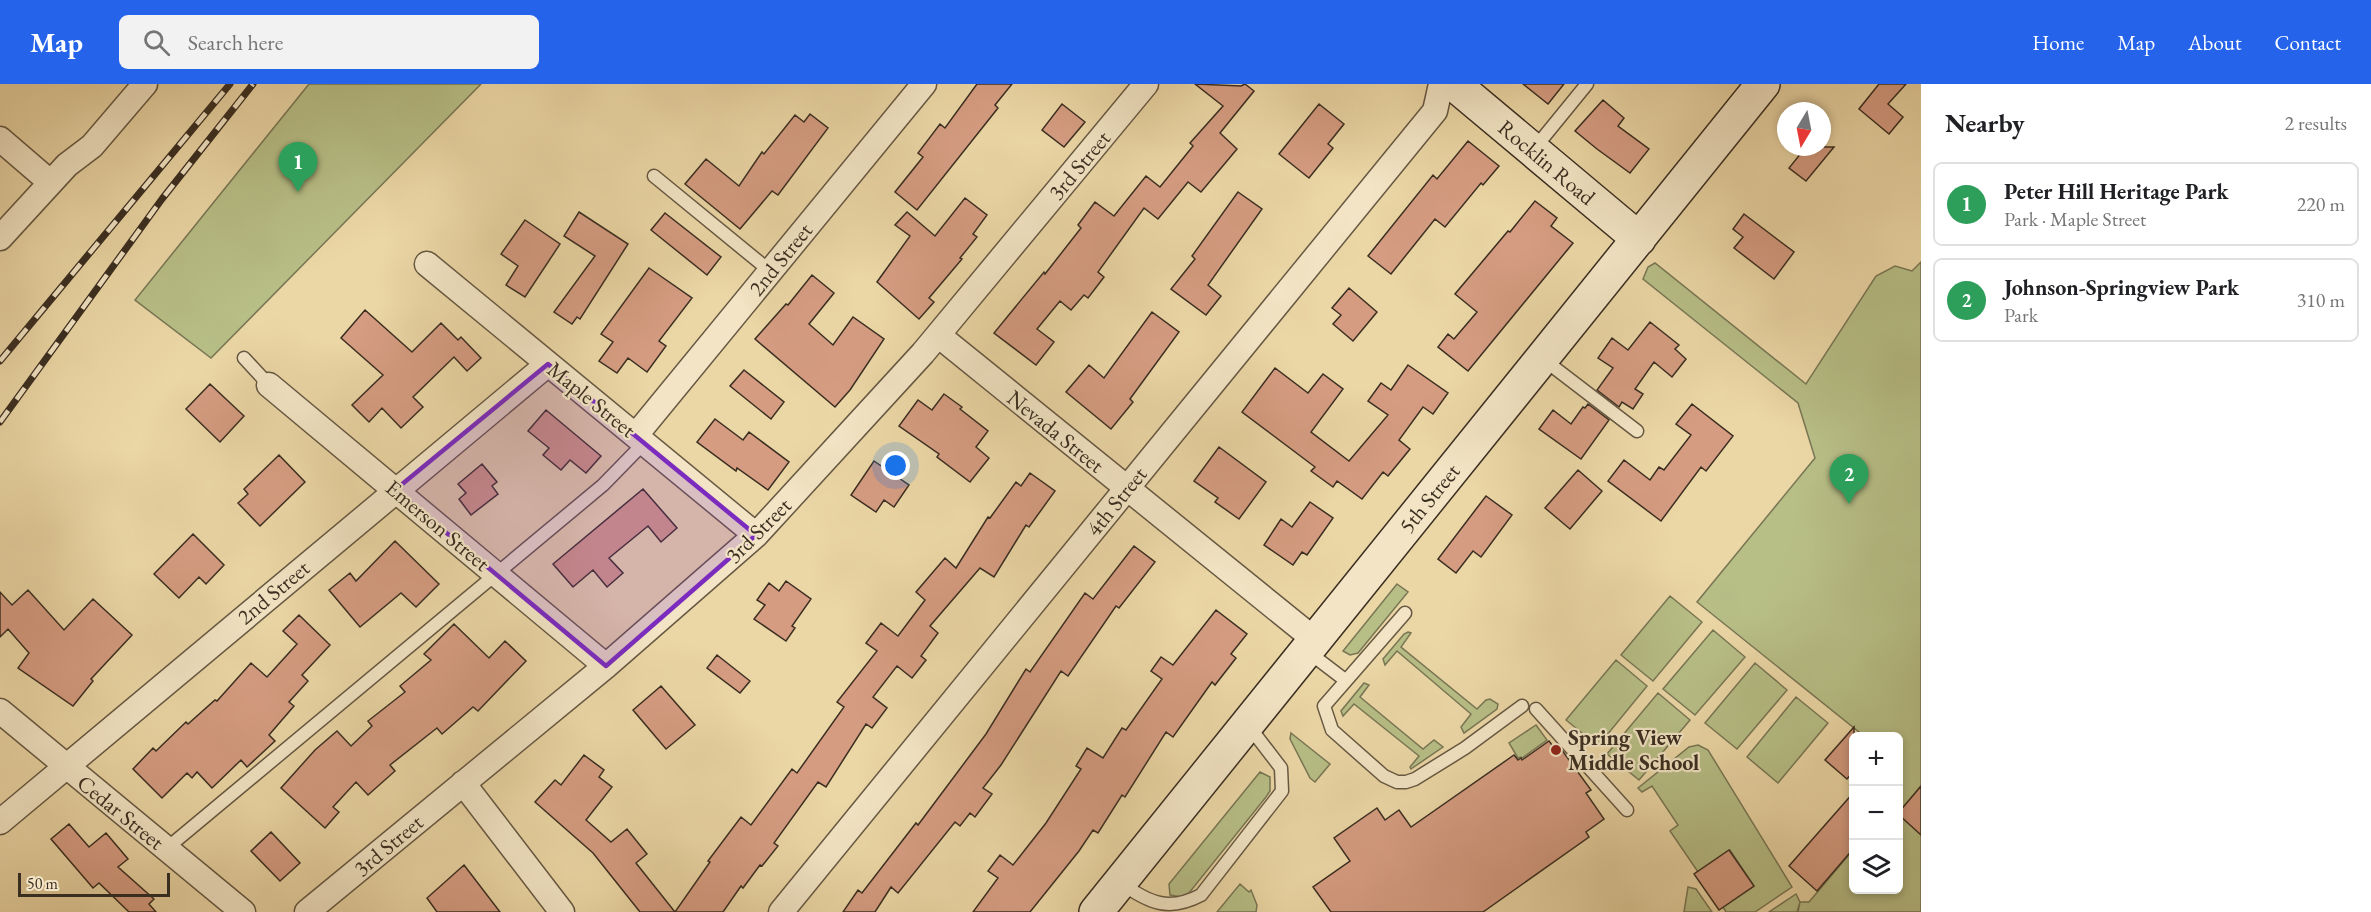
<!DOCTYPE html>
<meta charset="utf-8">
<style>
body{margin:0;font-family:"EB Garamond",serif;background:#f2f2f2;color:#202124}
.controls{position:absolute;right:18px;bottom:18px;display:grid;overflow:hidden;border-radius:9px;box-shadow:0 3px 9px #0003}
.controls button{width:54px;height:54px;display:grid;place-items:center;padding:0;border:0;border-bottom:2px solid #e0e0e0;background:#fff;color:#202124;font:30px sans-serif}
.compass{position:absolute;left:1777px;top:18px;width:54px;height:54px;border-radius:50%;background:#fff;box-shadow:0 3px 9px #0003;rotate:190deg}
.scale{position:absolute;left:18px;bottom:15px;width:152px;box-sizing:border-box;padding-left:6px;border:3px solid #3a2e21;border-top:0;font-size:16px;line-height:21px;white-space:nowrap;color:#3a2e21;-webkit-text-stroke:4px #f2e4c4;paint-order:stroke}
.you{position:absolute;left:896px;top:382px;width:21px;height:21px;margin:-15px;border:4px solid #fff;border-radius:50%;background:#1a73e8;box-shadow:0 0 0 9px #1a73e833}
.badge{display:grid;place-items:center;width:39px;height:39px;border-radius:50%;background:#2563eb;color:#fff;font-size:20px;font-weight:700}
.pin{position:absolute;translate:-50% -50px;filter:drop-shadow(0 2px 3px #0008)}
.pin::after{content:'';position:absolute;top:32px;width:21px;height:18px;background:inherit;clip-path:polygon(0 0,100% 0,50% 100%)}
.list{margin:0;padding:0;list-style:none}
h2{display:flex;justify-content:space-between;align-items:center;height:78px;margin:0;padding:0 24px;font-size:26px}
h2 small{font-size:20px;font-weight:400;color:#757577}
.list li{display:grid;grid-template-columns:39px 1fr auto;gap:18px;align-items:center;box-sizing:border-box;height:84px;margin:0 12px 12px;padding:0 12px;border:2px solid #e0e0e0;border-radius:9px}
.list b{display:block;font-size:22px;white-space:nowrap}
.list p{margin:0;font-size:20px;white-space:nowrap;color:#757577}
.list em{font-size:20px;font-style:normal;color:#757577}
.icon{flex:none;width:33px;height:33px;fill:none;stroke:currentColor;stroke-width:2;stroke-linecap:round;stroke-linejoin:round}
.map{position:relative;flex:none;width:1921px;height:828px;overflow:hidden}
header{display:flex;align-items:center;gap:36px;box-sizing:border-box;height:84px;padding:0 30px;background:#2563eb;color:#fff}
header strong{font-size:28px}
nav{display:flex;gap:33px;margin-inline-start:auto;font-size:21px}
.search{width:420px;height:54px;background:#f2f2f2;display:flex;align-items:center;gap:15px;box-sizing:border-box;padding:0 21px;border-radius:9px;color:#757577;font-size:22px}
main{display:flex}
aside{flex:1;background:#fff}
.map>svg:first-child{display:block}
</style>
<header>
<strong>Map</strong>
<div class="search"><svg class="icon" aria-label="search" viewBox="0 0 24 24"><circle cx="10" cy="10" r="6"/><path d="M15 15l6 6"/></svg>Search here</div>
<nav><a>Home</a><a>Map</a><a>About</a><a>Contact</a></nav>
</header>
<main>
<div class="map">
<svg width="1921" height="828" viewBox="0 0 1921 828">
<rect width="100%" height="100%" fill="#ebd6a5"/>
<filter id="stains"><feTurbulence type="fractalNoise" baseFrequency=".00333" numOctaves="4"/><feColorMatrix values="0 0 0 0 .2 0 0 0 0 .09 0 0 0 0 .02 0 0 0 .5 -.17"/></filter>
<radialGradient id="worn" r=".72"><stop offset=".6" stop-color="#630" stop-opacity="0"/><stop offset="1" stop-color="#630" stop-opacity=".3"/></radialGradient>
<path fill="#b7be86" stroke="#787654" stroke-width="1.5" d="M309 0H481L211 274 135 216Z
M1921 178V828H1798L1800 818 1797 828H1769L1796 810 1800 818H1809L1853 766 1854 806H1898V652H1864L1697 518 1815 374 1798 319 1643 195 1648 183 1655 179 1806 300 1876 192 1895 182 1912 187Z
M1397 500 1408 508 1358 569 1350 571 1343 567Z
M1670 512 1702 538 1653 597 1621 571Z
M1713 546 1745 573 1695 631 1663 605Z
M1408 548 1411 549 1401 563 1477 625 1486 616 1490 615 1498 620 1497 625 1464 649 1461 643 1471 630 1397 567 1385 581 1383 575 1404 550Z
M1616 576 1647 602 1598 662 1566 636Z
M1755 579 1787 606 1737 665 1705 639Z
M1364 599 1369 601 1360 613 1423 665 1434 656 1443 663 1411 685 1410 683 1419 672 1354 620 1343 632 1341 627Z
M1658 609 1690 636 1639 696 1607 670Z
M1796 613 1828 639 1778 699 1747 673Z
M1536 641 1547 656 1522 674 1521 673 1518 674 1509 659Z
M1291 649 1330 680 1315 698 1310 694 1290 655Z
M1698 661 1708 666 1792 803 1755 828H1726L1723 823 1754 802 1730 766 1698 788 1670 747 1678 741 1652 702 1642 708 1638 704 1689 663Z
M1260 688 1270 693V707L1266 713 1189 809 1181 813 1170 811 1169 800Z
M1240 800 1249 808 1251 806 1257 821 1256 828H1217Z
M1688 803 1696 805 1712 828H1684Z"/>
<path fill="#d59c81" stroke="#3a2e21" stroke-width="1.5" d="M977 0H1012L995 21 998 24 917 126 895 108 923 73 918 69 940 40 945 44Z
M1195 0 1241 2 1245 0 1254 7 1220 49 1237 65 1201 108 1188 98 1158 135 1144 124 1098 188 1104 193 1088 214 1084 211 1071 226 1060 217 1037 245 1054 258 1036 281 994 249 1044 188 1045 190 1081 144 1078 141 1095 118 1114 132 1146 92 1160 103 1193 62 1190 59 1223 22Z
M1523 0H1564L1548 20Z
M1879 0H1906L1888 20 1903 33 1889 50 1859 25Z
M1603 16 1624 34 1618 42 1649 65 1630 89 1597 65 1575 47Z
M1062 20 1085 38 1064 63 1042 46Z
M1319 20 1344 40 1328 60 1333 64 1309 94 1279 70Z
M810 30 828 44 778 111 772 107 740 145 685 100 706 75 739 102 762 68 764 70 795 31 804 38Z
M1468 57 1499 82 1483 101 1481 99 1445 143 1435 135 1391 190 1368 172 1433 91 1437 95Z
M1806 63H1834L1806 97 1789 84Z
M1238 108 1262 125 1208 201 1221 212 1206 231 1171 205 1195 175 1192 172Z
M965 114 987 131 973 150 977 153 960 174 962 175 929 214 934 218 919 235 877 198 910 152 895 141 907 128 935 152Z
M1535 117 1557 134 1551 142 1573 159 1468 287 1438 263 1448 250 1454 255 1477 228 1455 210 1508 147 1510 148Z
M579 128 628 160 580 235 577 233 572 240 554 228 595 172 564 152Z
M665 129 721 173 707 191 651 146Z
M1744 130 1794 168 1774 195 1734 164 1743 153 1733 145Z
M525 136 560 160 525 213 506 201 518 182 501 170Z
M649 184 692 214 659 257 666 262 647 288 628 274 617 289 599 277 613 258 601 250Z
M812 191 834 209 809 240 833 261 853 233 884 255 850 306 835 323 755 255 786 220 788 221Z
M1349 204 1377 228 1353 257 1333 240 1341 231 1332 224Z
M365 226 412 268 441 239 458 256 461 253 481 274 467 287 454 273 413 313 423 323 401 344 382 324 369 338 352 321 383 291 341 254Z
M1152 228 1179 248 1130 315 1133 318 1111 345 1066 308 1089 281 1104 294Z
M1650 238 1679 261 1675 265 1686 275 1672 293 1654 278 1635 305 1643 310 1633 325 1622 318 1619 323 1597 306 1613 284 1598 274 1612 254 1628 266Z
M1408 281 1448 309 1433 330 1423 323 1399 356 1410 365 1388 392 1383 388 1362 415 1337 397 1333 403 1311 387 1315 383 1242 328 1275 284 1308 309 1323 290 1343 305 1311 348 1349 377 1388 331 1368 317 1381 299 1391 306Z
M744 286 784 318 771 335 730 302Z
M210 300 244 332 220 358 186 325Z
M944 310 962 323 960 325 988 347 976 363 989 374 970 398 937 373 939 370 899 342 918 316 932 326Z
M1588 320 1609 336 1581 375 1539 345 1553 326 1571 340 1583 323 1585 324Z
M1692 320 1733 352 1706 387 1701 383 1661 437 1608 397 1624 376 1650 396 1659 383 1664 386 1691 351 1676 340Z
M546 326 601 372 586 389 570 376 561 386 543 371 549 364 528 347Z
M715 335 743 356 749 348 789 378 768 406 737 384 736 387 697 358Z
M1219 363 1266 398 1239 435 1215 418 1218 414 1194 397Z
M279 371 305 398 260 442 238 419 248 410 244 405Z
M874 377 909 401 894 423 884 416 876 428 851 411Z
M482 380 497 398 492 402 498 410 471 431 459 415 466 409 458 400Z
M1578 386 1602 407 1570 445 1545 424Z
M1030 389 1055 407 1029 443 1026 441 994 493 980 484 930 542 938 549 921 572 926 576 912 594 897 582 873 613 887 624 872 644 866 640 826 703 818 698 774 759 778 762 762 782 760 781 743 804 741 802 723 828H675L710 778 708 777 741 733 751 741 792 685 797 689 844 623 837 618 877 567 866 559 881 539 898 552 925 516 916 508 945 474 956 484 988 433 990 434 1016 398 1021 402Z
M643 405 677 444 661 458 648 442 609 474 623 489 607 503 593 486 573 503 553 480Z
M1486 412 1512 431 1481 473 1473 467 1456 489 1438 475Z
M1310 418 1333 434 1307 471 1302 468 1293 481 1264 461 1281 435 1292 443Z
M193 450 224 481 206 500 199 493 179 514 154 490Z
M395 457 439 500 416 523 401 509 360 543 329 506 350 489 356 497Z
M1134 462 1155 478 1119 524 1116 522 1068 592 1061 587 1001 681 983 704 992 710 975 733 970 729 960 742 955 738 898 809 891 803 875 828H843L858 806 862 809 916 739 918 741 986 650 1026 585 1030 588 1085 509 1093 515Z
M786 497 811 515 792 542 795 544 786 557 754 535 765 521 757 516 769 499 779 507Z
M28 506 64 546 93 515 132 551 91 595 93 597 73 622 18 584 29 569 8 545 0 553V508L12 521Z
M1216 526 1247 550 1231 570 1236 574 1215 601 1212 598 1173 653 1166 648 1125 713 1122 711 1098 749 1093 746 1079 767 1030 828H973L998 794 988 787 1000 771 1013 781 1046 739 1081 685 1076 682 1087 664 1103 674 1122 644 1126 646 1162 595 1151 587 1161 573 1173 581Z
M299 531 330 561 302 591 308 597 289 618 294 622 269 651 275 657 247 683 241 676 212 704 197 688 192 694 187 689 162 714 133 685 153 664 156 667 186 638 188 640 215 616 217 617 251 579 267 593 297 560 283 547Z
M454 540 489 574 505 557 526 577 478 627 473 623 442 650 437 644 390 681 395 687 368 711 356 698 333 723 339 728 325 744 281 704 315 666 337 647 351 662 372 642 368 637 405 608 400 602 431 576 424 570Z
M717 571 750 597 740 609 707 584Z
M661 602 695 641 666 665 633 626Z
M1854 643V687L1847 695 1825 676Z
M1549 657 1555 665 1559 662 1564 669 1591 706 1586 709 1604 735 1586 748 1589 753 1483 828H1331L1313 803 1350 777 1334 754 1377 724 1385 736 1399 726 1411 743 1514 671 1518 676 1521 674 1522 676Z
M584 671 604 686 599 693 612 703 586 736 611 758 627 745 647 770 636 779 675 828H640L593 769 535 718 555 696 561 701Z
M1921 702V751L1899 731V728Z
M1854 708V764L1817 807 1789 782Z
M69 740 89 763 106 749 128 775 118 783 154 815 149 820 156 828H129L99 799 93 804 51 755Z
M271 748 300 779 280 797 251 767Z
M1729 766 1754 802 1719 826 1694 790Z
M464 781 500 828H437L427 814Z"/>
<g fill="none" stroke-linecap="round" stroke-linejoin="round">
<defs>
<path id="lane" d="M1534 65 1587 0
M654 92 770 187
M244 274 269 301
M1543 275 1637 347
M1405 529 1324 622 1332 646 1384 692 1397 698H1406L1415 695 1465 664 1522 622
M1307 567 1345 596
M1536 625 1627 726
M166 765 603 401 645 358
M1121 799C1149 819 1169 828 1201 811L1282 707 1281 684 1248 641"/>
<path id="street" d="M0 55 50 98
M0 154 67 81 92 62 145 0
M427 180 756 451
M938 251 1315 556
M269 301 606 582
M636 351 924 0
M0 627 243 828
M463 699 562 828
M0 738 548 280
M307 828 606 582 756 451 923 269 1146 0
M781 828 1435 27 1441 0"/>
<path id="secondary" d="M1454 0 1639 155
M1096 828 1763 0"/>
</defs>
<use href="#lane" stroke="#665842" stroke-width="15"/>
<use href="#street" stroke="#665842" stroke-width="27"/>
<use href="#secondary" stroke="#3a2e21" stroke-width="36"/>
<use href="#lane" stroke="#f2e4c4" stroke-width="12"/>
<use href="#street" stroke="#f2e4c4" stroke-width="24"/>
<use href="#secondary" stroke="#f2e4c4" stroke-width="33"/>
<defs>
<path id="rail" d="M0 277 230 0
M0 338 162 115 253 0"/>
</defs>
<use href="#rail" stroke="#3a2e21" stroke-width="7"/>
<use href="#rail" stroke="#f2e4c4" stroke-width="4.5" stroke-dasharray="14" stroke-linecap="butt"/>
</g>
<path fill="#7b2cbf" fill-opacity="0.2" stroke="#7b2cbf" stroke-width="4.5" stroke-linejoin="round" d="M548 280 756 451 606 582 395 406Z"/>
<circle fill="#8f2418" stroke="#f2e4c4" stroke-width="2" cx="1556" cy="666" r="6"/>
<g text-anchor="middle" stroke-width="4.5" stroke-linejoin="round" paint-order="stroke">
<g font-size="22" fill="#3a2e21" stroke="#f2e4c4">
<text transform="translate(1547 78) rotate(40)" y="8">Rocklin Road</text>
<text transform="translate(1079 81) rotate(-50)" y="8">3rd Street</text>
<text transform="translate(780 175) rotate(-51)" y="8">2nd Street</text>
<text transform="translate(592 315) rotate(39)" y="8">Maple Street</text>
<text transform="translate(1056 347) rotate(39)" y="8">Nevada Street</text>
<text transform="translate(1429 414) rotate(-51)" y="8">5th Street</text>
<text transform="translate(1116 417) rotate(-51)" y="8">4th Street</text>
<text transform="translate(438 441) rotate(40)" y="8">Emerson Street</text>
<text transform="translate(758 446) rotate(-45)" y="8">3rd Street</text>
<text transform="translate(273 508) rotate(-40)" y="8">2nd Street</text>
<text transform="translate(121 728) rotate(39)" y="8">Cedar Street</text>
<text transform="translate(388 761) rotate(-40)" y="8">3rd Street</text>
</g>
<g font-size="22" font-weight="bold" fill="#3a2e21" stroke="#f2e4c4" text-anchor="start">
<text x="1568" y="661">Spring View<tspan x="1568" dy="25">Middle School</tspan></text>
</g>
</g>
<rect width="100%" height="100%" filter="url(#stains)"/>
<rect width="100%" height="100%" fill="url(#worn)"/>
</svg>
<div class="controls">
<button>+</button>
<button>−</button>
<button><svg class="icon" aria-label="layers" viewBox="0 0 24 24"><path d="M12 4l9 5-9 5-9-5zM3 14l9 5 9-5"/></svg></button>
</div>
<svg class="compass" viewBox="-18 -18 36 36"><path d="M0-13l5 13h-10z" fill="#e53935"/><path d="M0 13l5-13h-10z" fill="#757577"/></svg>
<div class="scale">50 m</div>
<div class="you"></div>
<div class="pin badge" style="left:298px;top:108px;background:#2e9e5b">1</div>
<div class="pin badge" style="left:1849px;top:420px;background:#2e9e5b">2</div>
</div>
<aside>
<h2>Nearby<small>2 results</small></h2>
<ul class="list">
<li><span class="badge" style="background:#2e9e5b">1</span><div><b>Peter Hill Heritage Park</b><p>Park · Maple Street</p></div><em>220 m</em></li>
<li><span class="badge" style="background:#2e9e5b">2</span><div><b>Johnson-Springview Park</b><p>Park</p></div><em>310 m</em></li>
</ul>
</aside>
</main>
